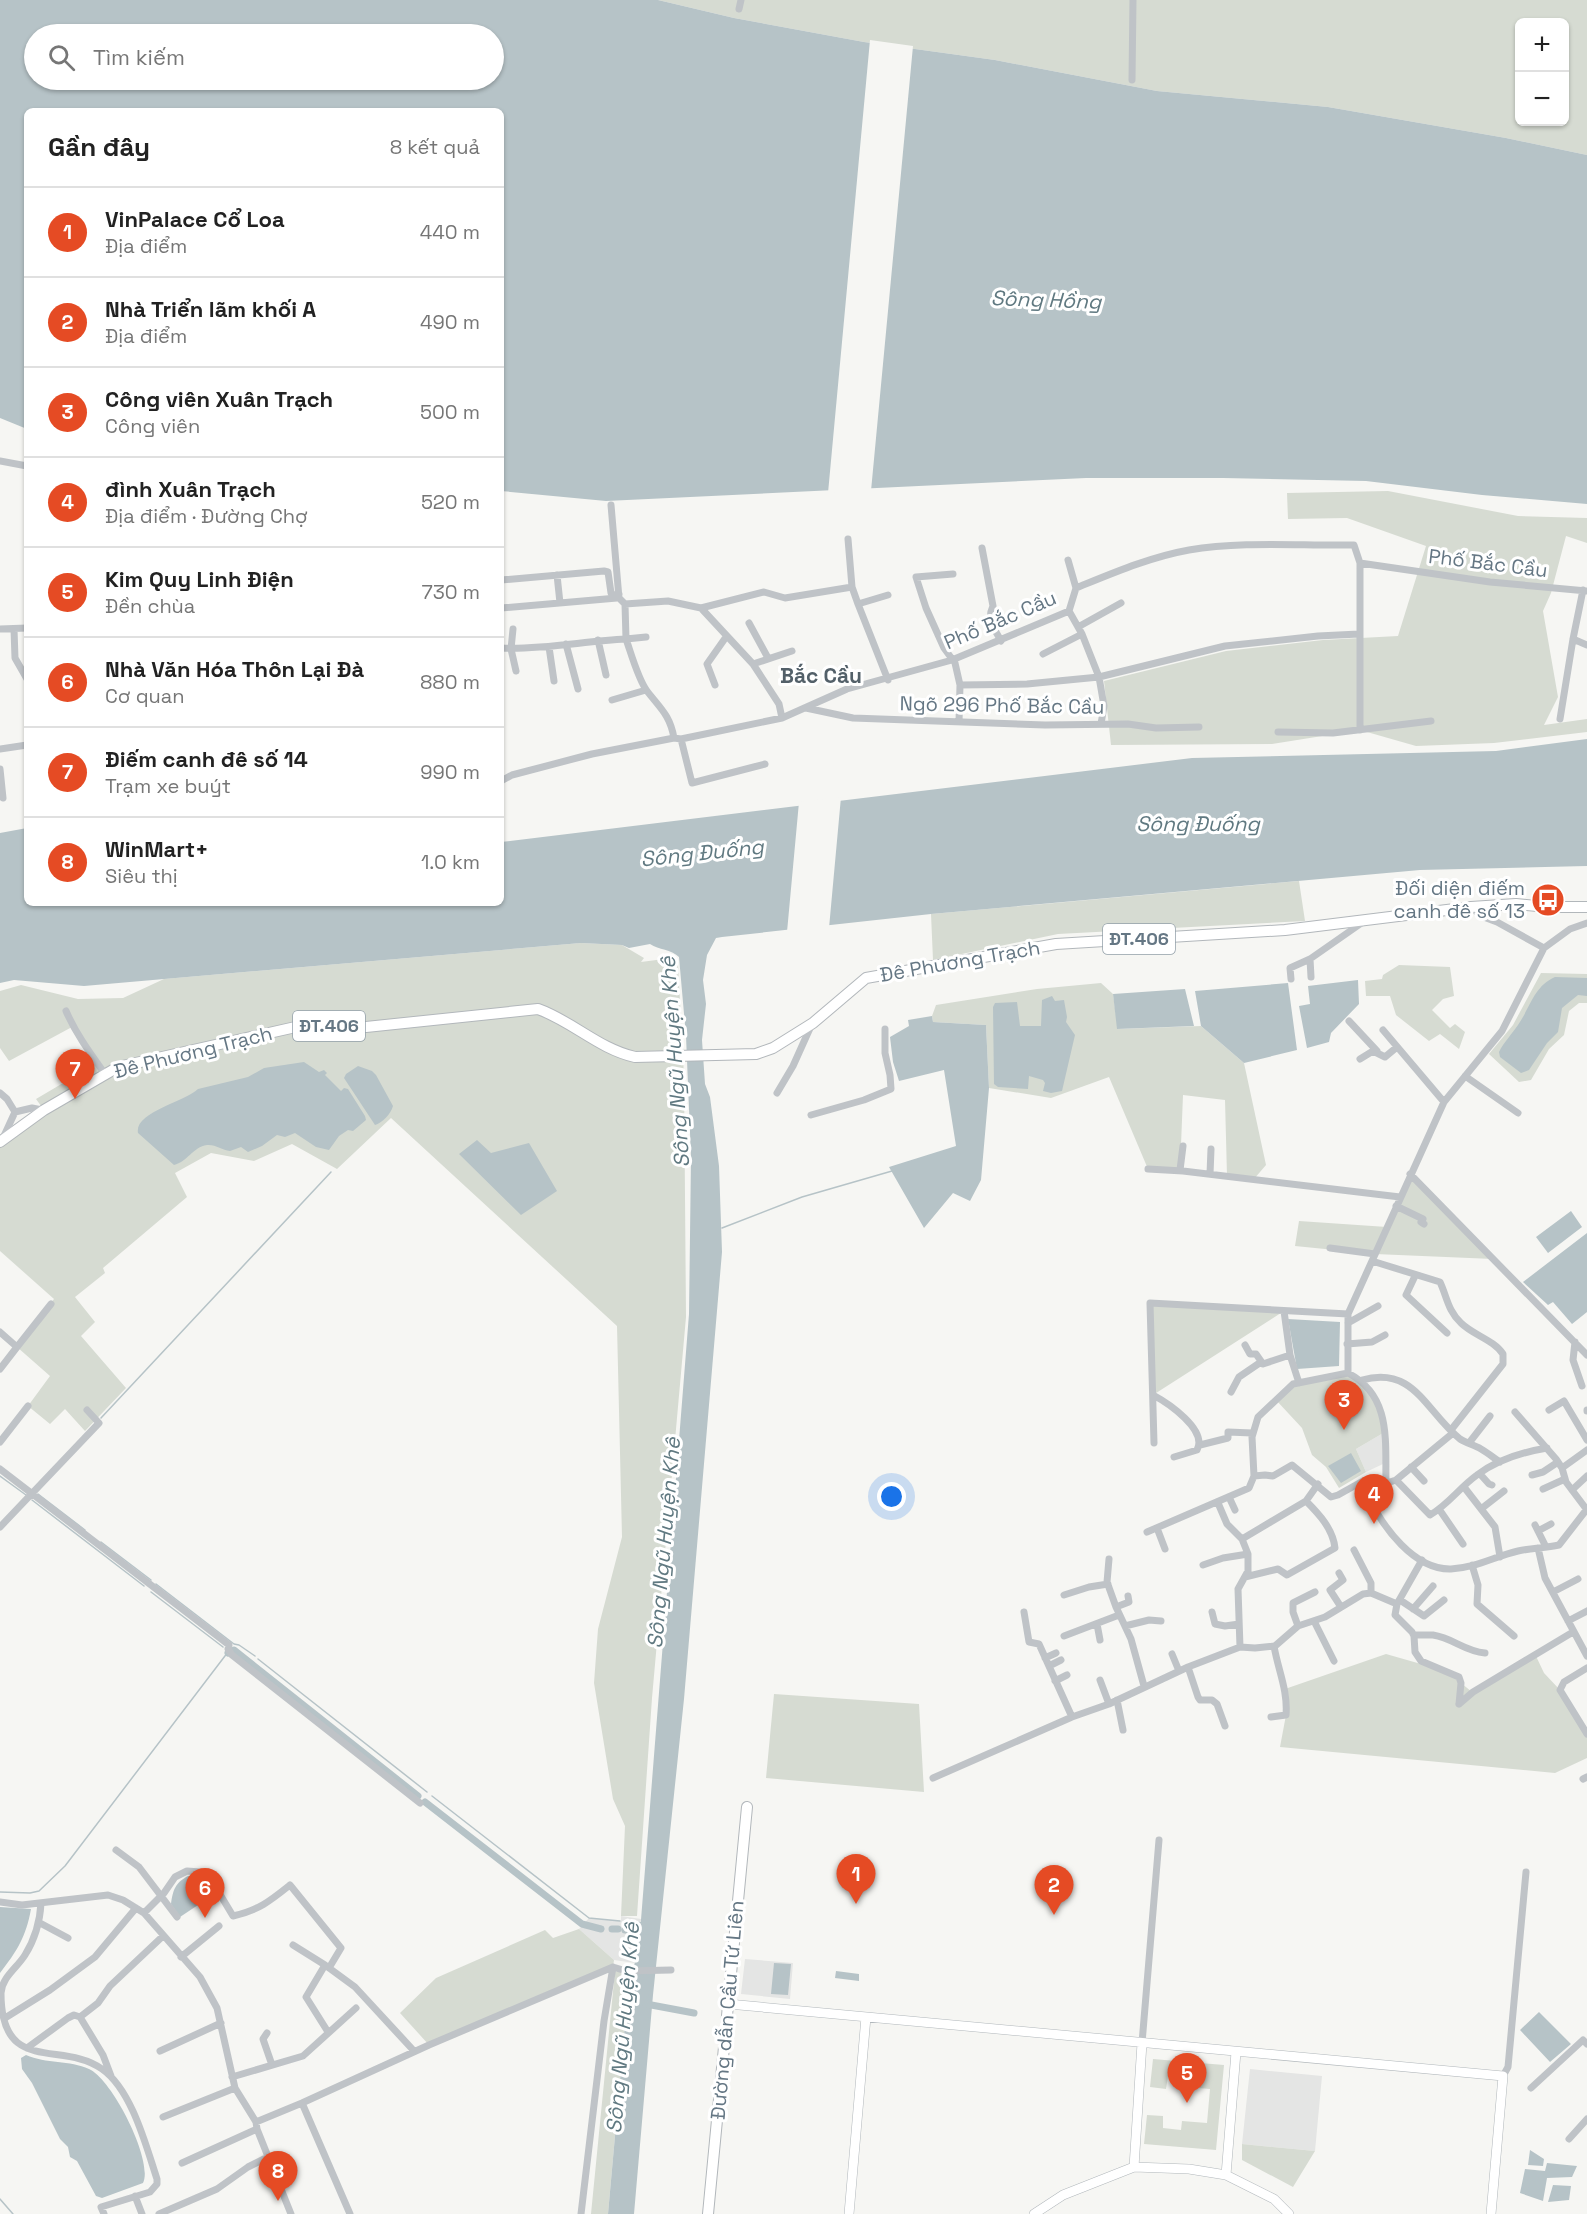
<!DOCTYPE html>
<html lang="vi">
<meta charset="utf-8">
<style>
body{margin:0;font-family:"Space Grotesk",sans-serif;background:#f6f6f6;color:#222}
.controls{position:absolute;right:18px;top:18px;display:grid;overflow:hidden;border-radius:9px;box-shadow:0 2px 4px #0004}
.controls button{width:54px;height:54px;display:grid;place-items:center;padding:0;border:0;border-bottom:2px solid #e0e0e0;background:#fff;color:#222;font:30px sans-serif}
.you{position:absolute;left:892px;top:1497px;width:21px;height:21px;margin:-15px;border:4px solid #fff;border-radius:50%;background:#1a73e8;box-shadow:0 0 0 9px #1a73e833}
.badge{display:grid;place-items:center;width:39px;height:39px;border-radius:50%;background:#e54b24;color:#fff;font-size:20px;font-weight:700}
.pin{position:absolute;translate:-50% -50px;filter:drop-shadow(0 2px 3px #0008)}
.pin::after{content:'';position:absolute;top:32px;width:21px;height:18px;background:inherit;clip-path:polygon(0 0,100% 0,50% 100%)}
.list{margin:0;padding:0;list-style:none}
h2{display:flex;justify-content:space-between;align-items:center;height:78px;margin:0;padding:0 24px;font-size:26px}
h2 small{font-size:20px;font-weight:400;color:#767676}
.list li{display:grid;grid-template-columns:39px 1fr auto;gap:18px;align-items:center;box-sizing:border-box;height:90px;padding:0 24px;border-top:2px solid #e0e0e0}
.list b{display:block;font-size:22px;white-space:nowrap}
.list p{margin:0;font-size:20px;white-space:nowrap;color:#767676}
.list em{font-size:20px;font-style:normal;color:#767676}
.icon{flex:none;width:33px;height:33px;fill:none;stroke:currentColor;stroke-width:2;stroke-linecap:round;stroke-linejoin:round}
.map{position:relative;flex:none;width:1587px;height:2214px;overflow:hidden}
.search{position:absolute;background:#fff;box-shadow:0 2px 4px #0004;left:24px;top:24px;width:480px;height:66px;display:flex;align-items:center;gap:15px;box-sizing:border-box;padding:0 21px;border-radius:33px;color:#767676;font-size:22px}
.panel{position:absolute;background:#fff;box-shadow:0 2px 4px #0004;left:24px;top:108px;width:480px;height:798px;border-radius:9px}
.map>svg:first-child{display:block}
</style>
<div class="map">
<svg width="1587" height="2214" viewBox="0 0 1587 2214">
<rect width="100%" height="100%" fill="#f6f6f3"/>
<path fill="#e4e5e4" d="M1385 1432 1383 1464 1366 1472 1356 1449Z
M621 1916 641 1919 639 1945 635 1963 614 1960 579 1929 589 1918 621 1921Z
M745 1959 793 1963 790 1999 741 1994Z
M1250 2069 1322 2076 1315 2151 1242 2144Z"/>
<path fill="#d6dbd2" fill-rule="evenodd" d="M658 0H1587V155L1506 138 1328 107 1157 91 995 60 864 42 734 18ZM1520 22H1564V122H1520Z
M1388 491 1518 516 1587 518V543L1566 536 1551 593 1543 611 1558 697 1544 725 1587 719V732L1494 743 1416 746 1360 730 1272 744 1111 745 1104 681 1226 651 1323 640 1398 636 1426 546 1347 518 1288 519 1287 493Z
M1299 881 1305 921 1058 934 933 960 931 914Z
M581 943 622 945 644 958 641 962 664 959 678 965 684 1076 686 1317 652 1698 637 1916H621L625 1826 613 1799 594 1683 598 1629 622 1537 617 1326 391 1118 337 1169 292 1144 254 1161 211 1153 175 1173 187 1197 103 1268 105 1273 75 1297 95 1322 81 1336 126 1388 85 1431 65 1409 50 1424 28 1406 50 1376 17 1347 54 1299 0 1251V1142L44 1110 36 1099 97 1063 72 1027 9 1061 0 1048V991L21 985 78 999 123 998 164 979Z
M1399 965 1450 967 1454 996 1443 999 1432 1010 1450 1028 1455 1024 1465 1032 1459 1049 1440 1034 1429 1041 1396 1015 1390 996H1366L1365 981 1382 979 1383 975Z
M1541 973 1587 974V1003H1579L1569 1011 1564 1035 1549 1049 1531 1080 1519 1082 1489 1054 1513 1025Z
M1101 983 1113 994 1118 1029 1201 1026 1244 1063 1266 1165 1254 1179 1227 1176 1225 1100 1183 1095 1180 1170 1148 1169 1109 1077 1051 1098 989 1088 986 1025 933 1022 932 1016 936 1005 1037 989Z
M1410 1174 1493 1259 1375 1254 1295 1246 1299 1221 1387 1227Z
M1150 1303 1284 1311 1153 1395Z
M1348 1373 1374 1396 1385 1432 1356 1449 1366 1472 1339 1488 1326 1467 1312 1455 1302 1428 1276 1400 1293 1384Z
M1386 1654 1456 1674 1461 1683 1472 1692 1535 1654 1544 1673 1560 1690 1587 1734V1758L1555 1773 1280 1747 1286 1715 1285 1689Z
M774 1694 919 1704 924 1792 766 1778Z
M579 1929 614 1960 613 1967 429 2045 400 2013 436 1978 545 1930 553 1938Z
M615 1971 632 1975 628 1991 608 2214H591Z
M1153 2059 1224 2065 1216 2150 1144 2144 1147 2115 1163 2116V2128L1181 2130 1182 2121 1207 2123 1210 2089 1186 2087V2078L1168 2076 1166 2089 1150 2087Z
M1242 2144 1315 2151 1293 2187 1242 2160Z"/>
<path fill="#b6c3c7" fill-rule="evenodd" d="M0 0H658L734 18 864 42 995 60 1157 91 1328 107 1506 138 1587 155V504L1482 495 1366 481 1223 478H1086L606 501 501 491V111H27V429L0 418ZM34 34H494V80H34Z
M1587 739V866L1420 870 931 914 722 937 716 938 707 955 703 980 706 1004 702 1040 705 1084 710 1097 719 1166 722 1252 684 1699 653 1995 634 2214H608L628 1991 639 1945 689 1314 691 1157 686 1036 679 957C671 949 659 950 650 944L629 948 622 945 581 943 84 986 14 980 0 983V833L27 828V903H501V842L1192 758 1496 751Z
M1555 977 1587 978V996L1578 995 1562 1008 1558 1032 1547 1043 1529 1070 1521 1073 1500 1057 1499 1052C1504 1042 1512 1034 1518 1025 1530 1008 1534 986 1555 977Z
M1358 980 1359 1004 1331 1033 1329 1042 1307 1048 1299 1006 1310 1004 1308 986Z
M1288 983 1297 1050 1244 1063 1201 1026 1195 991Z
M1185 989 1194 1026 1117 1029 1113 994Z
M1052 996 1055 1001 1064 1000 1067 1017 1066 1022 1075 1035 1062 1091 1051 1093 1043 1091 1045 1083 1043 1080 1029 1076 1028 1089 998 1087 994 1084 993 1007 995 1003 1017 1002 1020 1026H1041L1042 1000Z
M932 1016 933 1022 986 1025 989 1088 981 1180 970 1201 953 1193 924 1228 889 1167 956 1146 944 1070 899 1081 893 1062 890 1037 909 1026 908 1020Z
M304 1062 319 1072 324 1070 327 1073 325 1075 341 1091 344 1088 348 1089 365 1116 366 1120 353 1131 348 1130 339 1136 329 1150 316 1147 295 1133 285 1137 277 1135 262 1146 248 1152 241 1147 230 1151C222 1150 215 1144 207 1145 193 1147 187 1162 174 1165L138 1133C134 1112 185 1102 198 1089L248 1077 264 1068Z
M358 1066 372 1071 376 1075 393 1106C391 1114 382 1123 375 1125L344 1078 346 1074Z
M477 1140 491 1153 529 1143 557 1191 521 1215 459 1154Z
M1571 1211 1582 1227 1548 1253 1536 1237Z
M1587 1233V1312L1572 1324 1553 1302 1548 1305 1523 1282Z
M1288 1319 1340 1322 1339 1366 1297 1369Z
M1351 1453 1361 1471 1341 1483 1328 1466Z
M188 1876C203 1877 208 1881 216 1893L180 1917 171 1904C173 1890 175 1883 188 1876Z
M0 1907 31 1909C26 1937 17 1951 0 1973Z
M774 1963 791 1964 788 1995 771 1994Z
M836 1971 859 1974V1981L835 1978Z
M1539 2012 1571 2044 1550 2062 1520 2030Z
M26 2055C46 2064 70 2060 89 2069 112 2079 154 2161 143 2183L102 2198 96 2196 77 2161 70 2157 68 2147 60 2139 32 2083 22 2069 21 2058Z
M1530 2150 1544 2159 1543 2166 1528 2165Z
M1547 2163 1577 2166 1572 2177 1547 2178 1543 2201 1520 2193 1525 2169 1545 2171Z
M1553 2185 1571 2186 1569 2200 1548 2202Z"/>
<path fill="#f6f6f3" d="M870 40 913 46 871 491 828 493Z
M841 797 829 928 787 932 799 802Z"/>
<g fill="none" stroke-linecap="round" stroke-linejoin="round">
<path stroke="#b6c3c7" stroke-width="1.5" d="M722 1228 802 1197 892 1171
M101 1418 331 1172
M0 1476 26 1495
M38 1494 85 1530
M32 1500 144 1586
M101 1542 151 1580
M156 1584 234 1644 239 1645 255 1656
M151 1592 223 1647
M258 1659 427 1792
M432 1796 589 1918 620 1921
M0 1892 30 1893 39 1891 65 1866 228 1652
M624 1921 643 1923
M0 2199 13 2214"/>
<path stroke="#b6c3c7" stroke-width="7" d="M228 1653 234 1650 418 1796
M425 1802 582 1924 601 1929
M612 1929H618
M625 1930 649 1931
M646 2004 694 2013"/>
<defs>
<path id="secondary" d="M728 2004 1503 2076 1491 2214
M1134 2167 1142 2043
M1226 2175 1236 2052
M849 2214 866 2017
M1034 2214 1063 2195 1134 2167 1189 2169 1226 2175 1274 2199 1289 2214"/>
<path id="primary" d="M0 1142 44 1110 118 1067 300 1026 366 1027 538 1009C572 1021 599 1049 635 1057L756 1054 773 1048 813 1023 866 978 1056 944 1285 930 1471 907 1516 904 1547 907H1587
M708 2214 747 1807"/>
</defs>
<use href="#secondary" stroke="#b1b7bb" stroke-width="10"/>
<use href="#primary" stroke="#b2b7bb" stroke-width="12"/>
<path stroke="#bfc3c7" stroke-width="7" d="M739 9 741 0
M1132 80 1133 0
M0 461 27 466
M611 505 619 598 625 604 626 639 646 637
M848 539 852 587 858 604
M982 548 993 606C986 621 994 627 1001 641
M1068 560 1076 588
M1360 563V730
M953 574 916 577 926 608 944 648 955 663 960 685 959 722
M557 575 560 603
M501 580 604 571 608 572 611 593 613 595 619 594
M625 604 668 601 701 608 753 664 779 704 782 718
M501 608 617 598
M701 608 764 592 785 598 852 587
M1069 611 1082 634 1099 677 1225 646 1318 636 1359 634
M749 623 768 658
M1078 627 1121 603
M0 629 27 628
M14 629 15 658 27 679
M513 629 511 649 516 671
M1573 639 1587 645
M598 640 606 675
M566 644 578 689
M549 647 554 681
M501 648C543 650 584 641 626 639 631 653 638 679 647 691 660 708 670 715 674 738L681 739 782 718 847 689 952 660 1069 611 1076 588C1113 573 1150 557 1189 550 1243 541 1299 546 1354 545L1360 563 1490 582 1587 591
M1043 654 1082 634
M753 664 792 651
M888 680 858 604 888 595
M715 685 707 664 726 637
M960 685 1027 684 1099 677 1104 706 1101 724
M612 700 646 690
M806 708 853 718 1045 725 1128 724 1156 728 1199 727
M1560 719 1573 639 1583 590
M1278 732 1333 733 1431 721
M681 739 692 783 765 764
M0 749 27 745
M0 769 3 798
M501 781 512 775 592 754 674 738
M1471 907 1481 916 1497 922 1544 948
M1311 977 1310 959 1363 922
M1291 979 1290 968 1310 959
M66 1011C76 1034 90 1053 105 1074
M1349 1021 1377 1051
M1383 1030 1444 1102
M1360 1059 1373 1051 1385 1057 1397 1047
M1465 1076 1518 1113
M0 1093 7 1099 15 1112 32 1108 42 1110
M777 1093 793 1066 811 1026
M811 1115 864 1100 891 1089 890 1075 885 1053V1029
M3 1138 15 1112
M1148 1169 1183 1171 1400 1197
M1180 1170 1183 1146
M1210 1174 1211 1149
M1410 1174 1587 1355
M1396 1206 1423 1219 1421 1222 1424 1224
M1330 1248 1375 1254
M1372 1261 1440 1282C1447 1297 1448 1311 1461 1323 1473 1335 1494 1340 1503 1354V1364L1451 1430
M1415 1276 1406 1295 1447 1333
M1284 1311 1290 1355 1299 1383
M1348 1323 1378 1306
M0 1332 17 1347 0 1369
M1575 1342 1573 1360 1582 1386
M1347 1344 1372 1342 1385 1335
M1245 1345 1250 1354H1256L1263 1364 1290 1355
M17 1347 51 1304
M1362 1380C1414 1365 1426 1412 1460 1439 1466 1443 1474 1445 1481 1449 1488 1453 1494 1458 1500 1462
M1231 1392 1239 1377 1261 1362
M1153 1395C1168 1403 1208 1430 1197 1450L1174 1457
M1549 1410 1564 1401 1587 1440
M1587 1411V1410
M1515 1412 1556 1459 1562 1468 1566 1482 1587 1510
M0 1442 28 1406
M1154 1443 1150 1303 1348 1314
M1469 1443 1490 1416
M1200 1445 1228 1438V1432L1252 1433
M1411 1467 1424 1481
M1562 1468 1587 1450
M0 1469 229 1645 228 1649 232 1655 420 1803
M1480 1474 1489 1484 1492 1485
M1532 1475 1543 1472 1558 1462
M1254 1476 1265 1475 1273 1476 1292 1465 1331 1497 1338 1495 1363 1481 1372 1488
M1396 1480 1430 1515C1448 1505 1460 1487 1477 1475 1497 1460 1523 1452 1547 1448
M1386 1484C1385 1441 1392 1396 1348 1373V1314L1444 1102 1502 1031 1544 948 1570 929 1587 923
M1464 1487 1495 1527 1500 1557
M1372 1488 1369 1498C1383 1527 1414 1570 1451 1569 1475 1568 1496 1556 1518 1551 1531 1548 1545 1548 1559 1545L1587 1509
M1372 1488 1396 1480 1453 1433
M1543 1489 1565 1479
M1572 1490 1587 1476
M1229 1497 1235 1510
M1218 1503 1227 1524 1242 1539 1248 1554V1571L1238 1589 1240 1647
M1439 1509 1463 1544
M1481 1509 1504 1491
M1535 1525 1546 1547
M0 1527 99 1423 87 1410
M1157 1528 1165 1549
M1538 1531 1551 1524
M1147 1532 1249 1488 1254 1476 1252 1437 1258 1417 1293 1384 1348 1373
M1242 1539 1306 1501 1318 1484
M1538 1548 1545 1578 1587 1656
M1354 1550 1371 1583V1593
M1109 1559 1107 1582 1116 1607 1131 1639 1144 1686
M1422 1560 1397 1604 1395 1615 1412 1632 1414 1636 1415 1652 1421 1661 1459 1677 1461 1683 1459 1704
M1203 1565 1223 1558 1248 1554
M1472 1565 1478 1585 1477 1604 1514 1636
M1339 1573 1343 1580 1330 1590 1341 1607
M1245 1577 1278 1569 1287 1575 1335 1548C1333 1529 1319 1514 1306 1501
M1553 1592 1578 1579
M1064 1595 1089 1587 1108 1584
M1400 1600 1424 1616 1444 1600
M1116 1607 1129 1602 1128 1596
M1413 1609 1433 1586
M1024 1612 1029 1642 1039 1644 1072 1717
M1212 1612 1215 1624 1225 1626 1239 1624
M1314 1621 1334 1661
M1568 1621 1587 1611
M1097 1624 1100 1640
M1125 1626 1149 1620 1161 1621
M1298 1626 1293 1612V1603L1315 1592
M1414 1635C1420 1635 1427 1635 1433 1635 1453 1638 1464 1651 1485 1653
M1064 1636 1119 1615
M1172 1654 1179 1671
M1045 1658 1056 1653
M1049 1666 1061 1660
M1188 1667 1198 1697 1200 1700H1212L1217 1704 1225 1726
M1587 1668 1564 1682 1560 1690 1587 1734
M1100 1680 1109 1704
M1055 1681 1067 1675
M1117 1700 1123 1730
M1459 1704 1473 1692 1573 1632
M1271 1717 1286 1715C1288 1690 1278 1670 1274 1646
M933 1778 1072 1717 1109 1704 1188 1667 1240 1647 1255 1648 1275 1646 1298 1626 1325 1617 1363 1594 1371 1593 1397 1604
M1583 1779 1587 1777
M116 1850 139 1867 177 1917
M0 1902 22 1905 108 1895 123 1900 144 1913 200 1977 217 2008 235 2088 256 2122 257 2129 291 2214
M41 1903C40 1922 35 1939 25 1955 17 1968 2 1977 1 1993 1 2076 62 2040 102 2069 132 2090 146 2146 157 2179V2184L150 2192 101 2207 104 2214
M144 1913 164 1893 175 1877 187 1871 200 1872 209 1876 233 1916C259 1910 270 1901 290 1885L341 1948 329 1968
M40 1923 68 1938
M293 1945 325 1965 355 1987 414 2051
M181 1957 219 1926
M325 1965 306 1997 328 2032
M80 2017 103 2055 111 2076
M5 2018 50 1990 95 1957 136 1908
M267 2033 263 2039 272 2065
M1142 2043 1159 1840
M27 2048 68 2018 74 2015 80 2017 98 2003 110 1986 163 1936
M160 2051 221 2023
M1503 2076 1508 2067 1526 1872
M232 2077 303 2056 356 2008
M1531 2088 1583 2040 1587 2044
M302 2103 350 2214
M163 2117 235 2088
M256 2122 302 2103 429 2045 613 1967 626 1971 671 1970
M1569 2139 1587 2119
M182 2163 257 2129
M135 2196 142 2214
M159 2214 217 2189 248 2167 268 2157
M581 2214 604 2021 613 1967"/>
<use href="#secondary" stroke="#fff" stroke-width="9"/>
<use href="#primary" stroke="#fff" stroke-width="10"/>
</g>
<defs>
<symbol id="bus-disc" viewBox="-11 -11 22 22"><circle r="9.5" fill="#e54b24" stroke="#fff"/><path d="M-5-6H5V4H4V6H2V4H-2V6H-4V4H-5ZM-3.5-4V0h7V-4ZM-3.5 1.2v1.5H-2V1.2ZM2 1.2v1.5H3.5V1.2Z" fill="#fff"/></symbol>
</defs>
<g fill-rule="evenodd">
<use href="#bus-disc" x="1529" y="881" width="38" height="38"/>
</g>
<g text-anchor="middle" stroke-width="6" stroke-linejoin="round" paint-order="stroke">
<g fill="#fff" stroke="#93a0a9" stroke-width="1.5">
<rect x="1103" y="924" width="72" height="30" rx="4.5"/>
<rect x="293" y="1011" width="72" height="30" rx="4.5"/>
</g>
<g font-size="18" font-weight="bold" fill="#657784">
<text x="1139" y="945">ĐT.406</text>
<text x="329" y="1032">ĐT.406</text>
</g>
<g font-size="20" fill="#657784" stroke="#fff">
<text transform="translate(1488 563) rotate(7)" y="7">Phố Bắc Cầu</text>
<text transform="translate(1000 620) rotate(-23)" y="7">Phố Bắc Cầu</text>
<text transform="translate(1002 705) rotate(1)" y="7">Ngõ 296 Phố Bắc Cầu</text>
<text transform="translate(960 961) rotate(-10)" y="7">Đê Phương Trạch</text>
<text transform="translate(193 1052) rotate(-14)" y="7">Đê Phương Trạch</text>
<text transform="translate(727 2010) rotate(-85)" y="7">Đường dẫn Cầu Tứ Liên</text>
</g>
<g font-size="20" fill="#657784" stroke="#fff" text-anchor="end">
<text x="1525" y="895">Đối diện điếm<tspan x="1525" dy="23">canh đê số 13</tspan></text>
</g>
<g font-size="21" font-style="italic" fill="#607981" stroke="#fff">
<text transform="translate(1046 300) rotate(2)" y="7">Sông Hồng</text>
<text x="1198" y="831">Sông Đuống</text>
<text transform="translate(702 853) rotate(-6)" y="7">Sông Đuống</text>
<text transform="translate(675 1062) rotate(-94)" y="7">Sông Ngũ Huyện Khê</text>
<text transform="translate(664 1543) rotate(-85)" y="7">Sông Ngũ Huyện Khê</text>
<text transform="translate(623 2028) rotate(-85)" y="7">Sông Ngũ Huyện Khê</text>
</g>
<g font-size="21" font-weight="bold" fill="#536069" stroke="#fff">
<text x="821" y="683">Bắc Cầu</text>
</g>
</g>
</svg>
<div class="controls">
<button>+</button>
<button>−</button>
</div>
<div class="you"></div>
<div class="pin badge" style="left:856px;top:1904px">1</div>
<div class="pin badge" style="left:1054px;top:1915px">2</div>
<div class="pin badge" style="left:1344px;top:1430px">3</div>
<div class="pin badge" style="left:1374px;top:1524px">4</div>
<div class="pin badge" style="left:1187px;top:2103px">5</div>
<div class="pin badge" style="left:205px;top:1918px">6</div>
<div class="pin badge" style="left:75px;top:1099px">7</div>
<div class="pin badge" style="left:278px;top:2201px">8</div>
<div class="search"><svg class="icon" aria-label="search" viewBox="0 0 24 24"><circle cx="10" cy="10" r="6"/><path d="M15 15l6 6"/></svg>Tìm kiếm</div>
<section class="panel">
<h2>Gần đây<small>8 kết quả</small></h2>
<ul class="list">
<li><span class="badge">1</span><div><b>VinPalace Cổ Loa</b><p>Địa điểm</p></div><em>440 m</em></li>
<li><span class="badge">2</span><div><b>Nhà Triển lãm khối A</b><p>Địa điểm</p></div><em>490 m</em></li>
<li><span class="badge">3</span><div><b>Công viên Xuân Trạch</b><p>Công viên</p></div><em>500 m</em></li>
<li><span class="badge">4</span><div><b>đình Xuân Trạch</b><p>Địa điểm · Đường Chợ</p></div><em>520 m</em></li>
<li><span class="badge">5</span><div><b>Kim Quy Linh Điện</b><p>Đền chùa</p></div><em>730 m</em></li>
<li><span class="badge">6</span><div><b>Nhà Văn Hóa Thôn Lại Đà</b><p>Cơ quan</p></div><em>880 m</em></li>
<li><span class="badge">7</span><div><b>Điếm canh đê số 14</b><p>Trạm xe buýt</p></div><em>990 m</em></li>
<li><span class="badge">8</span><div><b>WinMart+</b><p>Siêu thị</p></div><em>1.0 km</em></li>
</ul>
</section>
</div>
